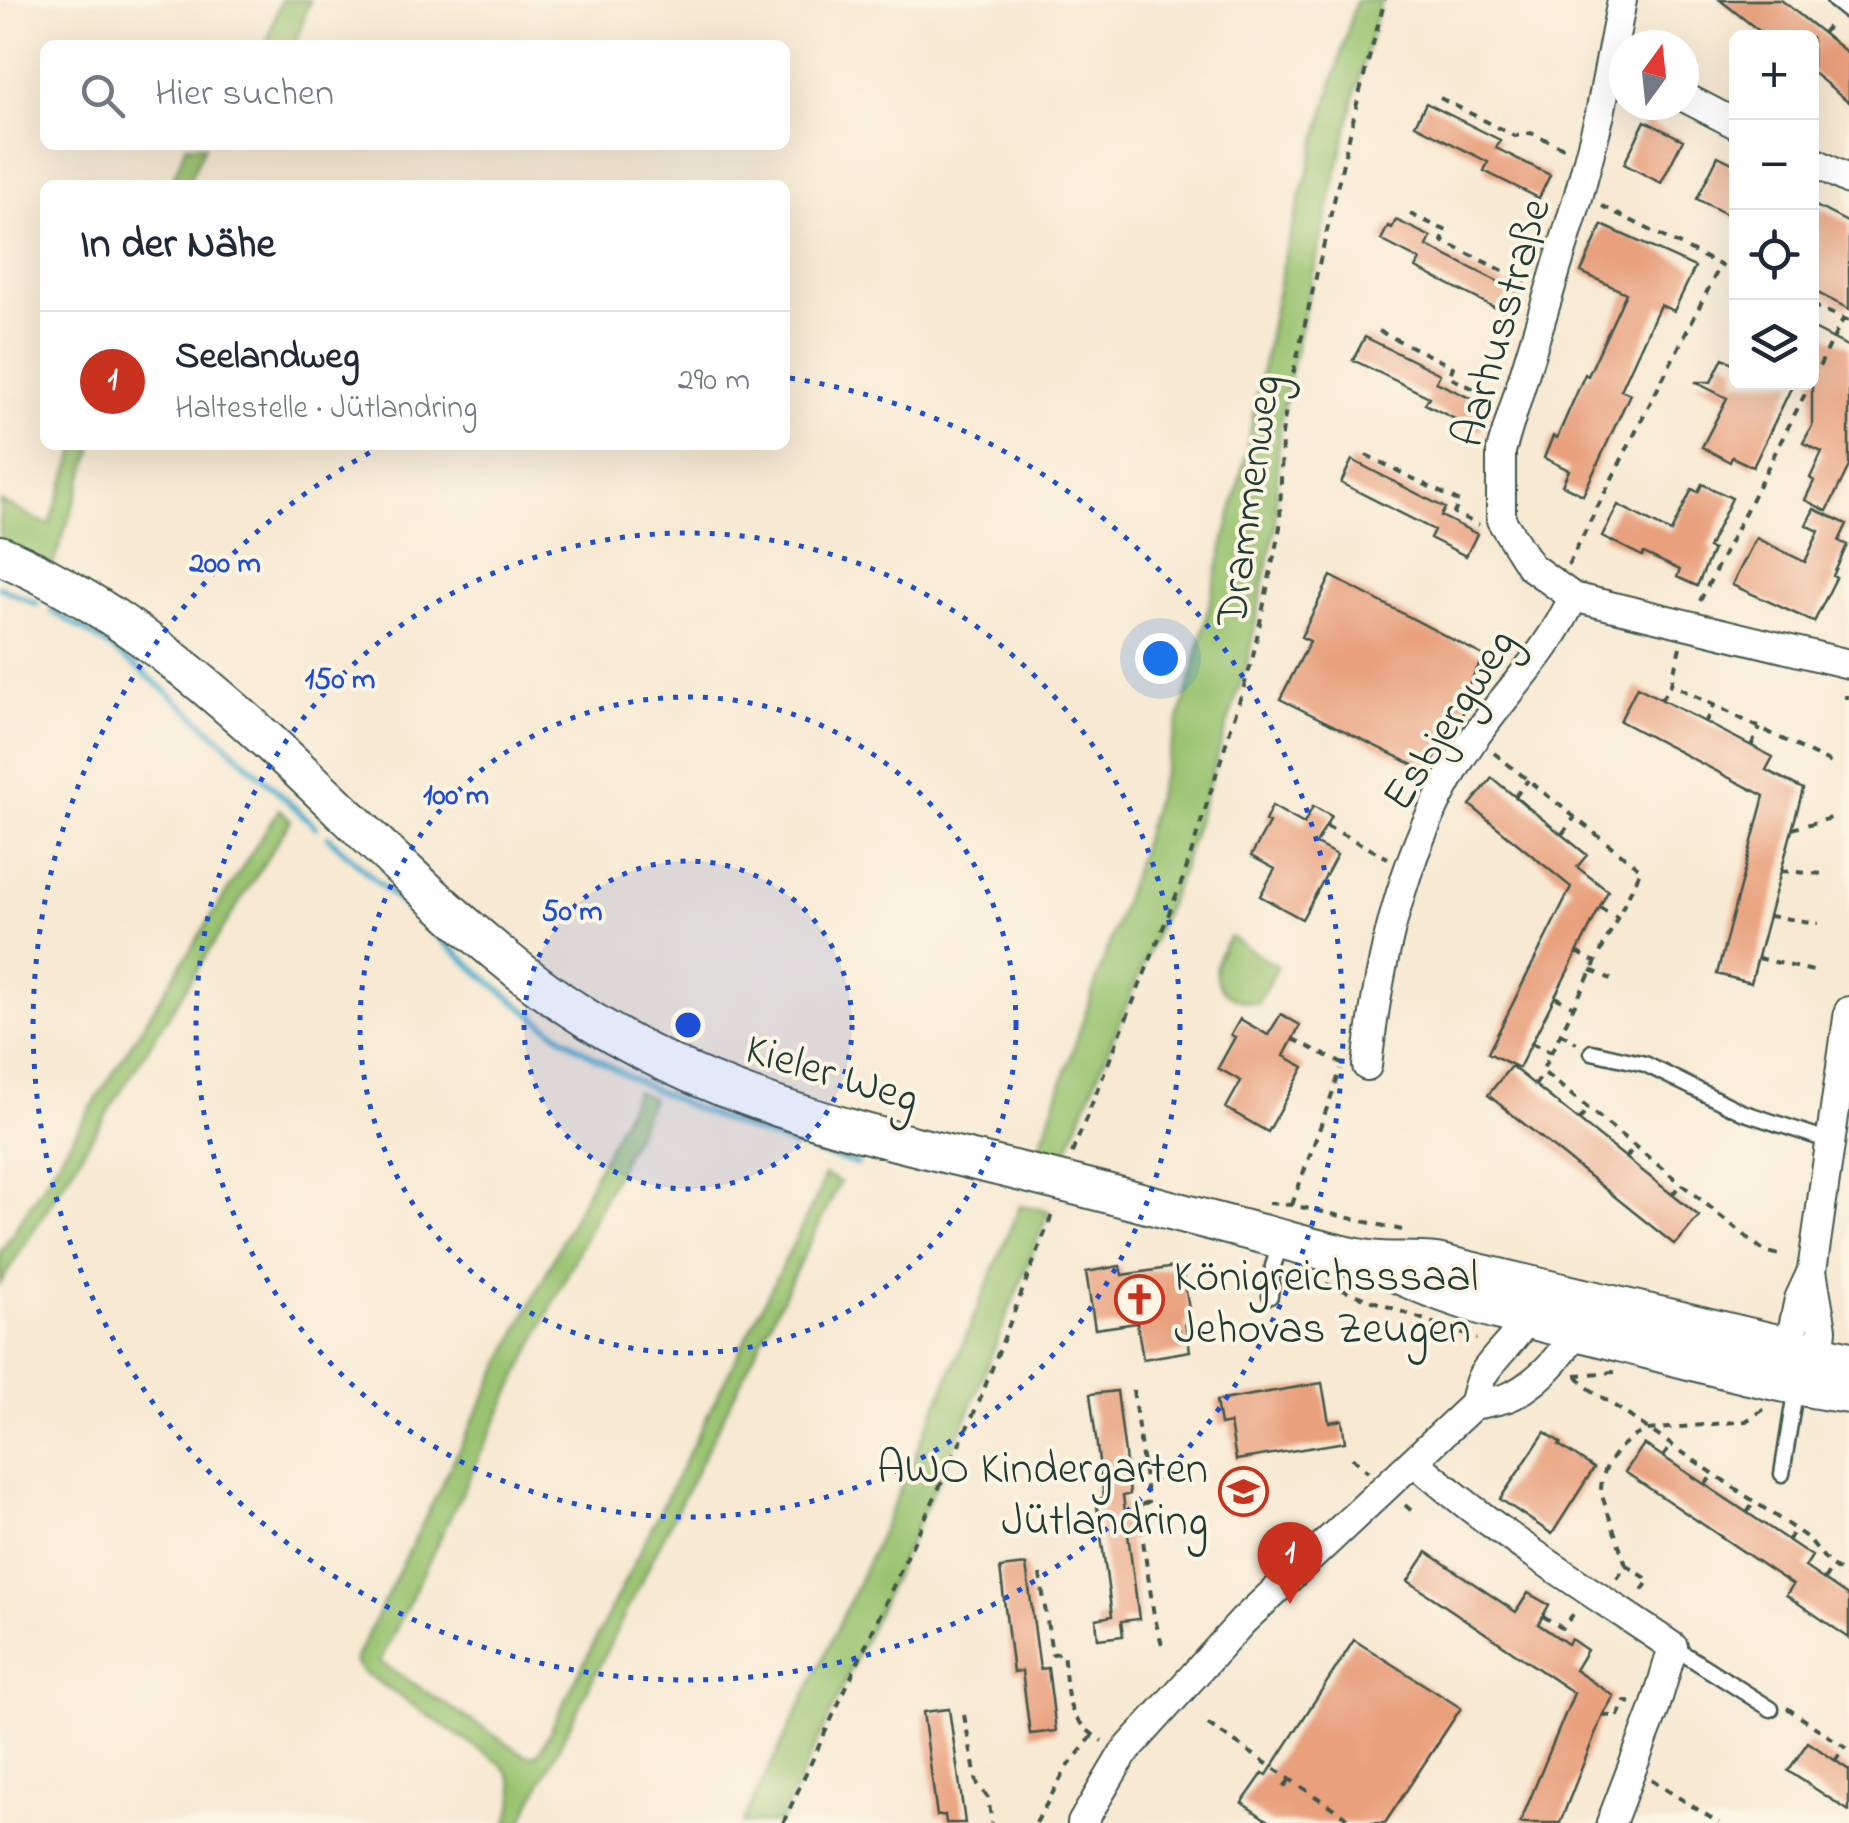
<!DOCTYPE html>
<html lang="de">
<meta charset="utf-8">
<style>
body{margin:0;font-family:"Indie Flower",sans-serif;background:#f6f6f7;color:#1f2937}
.controls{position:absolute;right:30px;top:30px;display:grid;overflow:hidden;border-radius:15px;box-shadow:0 10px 40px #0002}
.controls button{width:90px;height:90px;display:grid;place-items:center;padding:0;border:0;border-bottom:2px solid #e0e1e3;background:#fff;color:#1f2937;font:50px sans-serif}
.compass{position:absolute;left:1609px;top:30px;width:90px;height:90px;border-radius:50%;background:#fff;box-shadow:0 10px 40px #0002;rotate:15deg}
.you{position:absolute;left:1160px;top:658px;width:35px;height:35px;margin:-25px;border:8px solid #fff;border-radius:50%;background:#1a73e8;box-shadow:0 0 0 15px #1a73e833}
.badge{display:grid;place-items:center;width:65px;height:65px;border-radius:50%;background:#c8321e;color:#fff;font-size:32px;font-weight:700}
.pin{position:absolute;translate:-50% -82px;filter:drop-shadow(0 2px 5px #0008)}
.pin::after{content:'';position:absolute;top:52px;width:35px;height:30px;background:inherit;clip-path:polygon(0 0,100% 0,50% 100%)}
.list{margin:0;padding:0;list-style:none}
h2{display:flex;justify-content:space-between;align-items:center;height:130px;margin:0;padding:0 40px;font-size:42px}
h2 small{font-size:32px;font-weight:400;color:#747a83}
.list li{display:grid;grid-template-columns:65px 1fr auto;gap:30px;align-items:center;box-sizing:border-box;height:140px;padding:0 40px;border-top:2px solid #e0e1e3}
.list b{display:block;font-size:38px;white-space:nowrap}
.list p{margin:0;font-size:32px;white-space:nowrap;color:#747a83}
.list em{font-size:32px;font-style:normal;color:#747a83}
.icon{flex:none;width:55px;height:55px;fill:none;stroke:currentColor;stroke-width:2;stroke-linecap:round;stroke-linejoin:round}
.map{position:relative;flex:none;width:1849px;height:1823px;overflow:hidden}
.search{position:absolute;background:#fff;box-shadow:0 10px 40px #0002;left:40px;top:40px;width:750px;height:110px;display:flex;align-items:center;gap:25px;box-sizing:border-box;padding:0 35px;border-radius:15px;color:#747a83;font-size:38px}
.panel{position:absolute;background:#fff;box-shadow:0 10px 40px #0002;left:40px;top:180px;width:750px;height:270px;border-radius:15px}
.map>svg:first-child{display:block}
</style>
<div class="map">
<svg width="1849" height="1823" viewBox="0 0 1849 1823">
<rect width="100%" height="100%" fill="#fcf5e5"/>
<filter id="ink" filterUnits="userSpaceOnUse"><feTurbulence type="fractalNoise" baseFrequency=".01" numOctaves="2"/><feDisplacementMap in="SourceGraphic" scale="20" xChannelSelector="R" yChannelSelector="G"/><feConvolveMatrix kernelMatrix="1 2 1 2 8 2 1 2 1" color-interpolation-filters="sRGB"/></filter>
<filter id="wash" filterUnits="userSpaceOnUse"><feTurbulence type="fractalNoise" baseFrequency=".0048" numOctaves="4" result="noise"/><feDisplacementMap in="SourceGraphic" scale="40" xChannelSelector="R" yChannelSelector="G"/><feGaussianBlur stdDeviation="2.25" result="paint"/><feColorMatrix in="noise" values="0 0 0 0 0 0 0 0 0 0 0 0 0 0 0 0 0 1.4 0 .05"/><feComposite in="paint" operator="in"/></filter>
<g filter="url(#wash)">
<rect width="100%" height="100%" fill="#f7e9d2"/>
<path fill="#99c370" stroke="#5c8052" stroke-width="2.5" d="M281 0H310L295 45H266Z
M1356 0H1381L1356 90 1286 391 1279 432 1275 528 1248 659 1180 875 1063 1160 1038 1153 1137 862 1193 672 1245 457 1285 254Z
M186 145H205L187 185H171Z
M78 445H94L53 565 0 541V501L49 525Z
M279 809 291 820 0 1284V1253Z
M1230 937 1278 967 1257 1004C1213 998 1204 972 1230 937Z
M636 1091 652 1099 380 1662 525 1755 534 1756 540 1751 820 1190 824 1175 840 1182 521 1823H507C516 1800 519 1782 501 1764L363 1672 356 1664V1658Z
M1020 1205 1049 1211 964 1424 780 1823H742C845 1622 935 1414 1020 1205Z"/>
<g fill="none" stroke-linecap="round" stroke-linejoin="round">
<path stroke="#4cabcb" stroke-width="6" d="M0 587 37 604
M51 611C146 661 236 755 316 827
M328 837C399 901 469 969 547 1026 638 1092 749 1135 857 1164"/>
</g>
<g id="blocks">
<path fill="#e8a07d" d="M1720 0H1781L1829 38 1849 54V102L1812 72V38H1768Z
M1426 103 1500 140 1496 148 1550 175 1539 198 1484 171 1488 162 1415 125Z
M1645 121 1683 140 1661 183 1624 164Z
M1718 156 1736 165V219L1697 199Z
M1812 204 1849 223V309L1812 290Z
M1396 220 1431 237 1427 246 1521 293 1510 315 1416 268 1420 260 1381 240 1388 226 1392 228Z
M1602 225 1695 267 1674 311 1660 305 1621 390 1630 394 1583 495 1562 485 1569 470 1544 458 1553 436 1557 438 1585 374 1588 376 1626 293 1581 272Z
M1812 328 1849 347V466L1827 511 1805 500 1814 481 1810 478 1822 452 1803 443 1812 426Z
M1365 337 1440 374 1436 382 1491 408 1479 431 1425 404 1429 397 1353 360Z
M1723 358 1736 365V382H1794L1753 467 1732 457 1730 462 1702 447 1727 398 1695 382H1711Z
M1352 460 1445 508 1441 516 1477 534 1466 556 1430 538 1434 530 1341 483Z
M1702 484 1732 498 1708 548 1713 550 1697 586 1677 577 1680 570 1644 553 1642 556 1602 536 1618 505 1671 532 1692 489 1698 492Z
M1814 509 1847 524 1839 541 1847 545 1833 576 1836 578 1814 622 1732 585 1756 538 1805 562 1819 531 1806 525Z
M1331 576 1484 656 1463 695 1470 699 1452 734 1447 732 1428 772 1280 699 1310 641 1301 637Z
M1637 687 1773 757 1766 770 1803 789 1751 983 1717 974 1764 796 1620 721Z
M1492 778 1587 855 1577 867 1608 891 1519 1068 1488 1053 1571 887 1470 805Z
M1272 806 1304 824 1313 806 1331 816 1316 844 1337 855 1302 919 1260 896 1275 869 1251 856 1269 823 1265 821Z
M1281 1014 1300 1025 1284 1056 1304 1067 1268 1132 1226 1108 1241 1081 1218 1068 1235 1037 1231 1035 1240 1019 1268 1035Z
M1511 1066 1699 1216 1675 1245 1488 1095Z
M1120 1266 1122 1275 1175 1267 1176 1276 1183 1274 1191 1321 1185 1323 1190 1351 1143 1359 1137 1323 1095 1329 1086 1272Z
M1322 1383 1329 1422 1342 1420 1345 1442 1236 1460 1230 1423 1220 1425 1216 1401Z
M1117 1391 1130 1494 1123 1496 1139 1619 1121 1621 1123 1636 1098 1639 1096 1619 1112 1616 1096 1499 1104 1498 1090 1394Z
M1545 1432 1561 1443 1559 1445 1594 1468 1552 1534 1500 1499Z
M1644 1444 1812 1556 1805 1567 1849 1597V1638L1786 1595 1793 1585 1625 1472Z
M1427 1552 1516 1612 1528 1593 1549 1605 1538 1624 1568 1644 1571 1639 1587 1650 1575 1670 1614 1696 1603 1714 1560 1823H1520L1574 1693 1408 1581Z
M1026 1565 1040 1669 1048 1668 1056 1731 1030 1734 1022 1671 1013 1672 1000 1568Z
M1354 1640 1461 1708 1385 1823H1271L1242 1803 1263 1773 1267 1775Z
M949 1709 955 1751 965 1823H946L945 1815 937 1816 923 1712Z
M1808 1742 1849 1770V1811L1788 1771Z"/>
</g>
</g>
<g filter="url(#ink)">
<use href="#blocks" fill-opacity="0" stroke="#3f574c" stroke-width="2.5"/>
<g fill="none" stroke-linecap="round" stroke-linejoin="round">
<defs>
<path id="lane" d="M1834 0 1849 12
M1592 1052 1645 1064 1742 1112 1830 1141
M1270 1296 1273 1266 1282 1240
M1782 1474 1796 1386
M1673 1647 1771 1709"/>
<path id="street" d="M1622 0 1600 114 1579 194 1501 451V520L1530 566 1573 597 1849 664
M1684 97 1736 124
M1812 161 1849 180
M1367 1066C1380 951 1406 838 1472 741 1505 693 1550 651 1573 597
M1812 1271 1822 1329 1818 1373
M1786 1362 1799 1299 1812 1271 1849 1011
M1473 1405C1486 1402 1502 1401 1513 1395 1543 1379 1571 1348 1580 1316
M1415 1462C1494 1532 1586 1588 1673 1647L1654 1711 1611 1823
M1082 1823 1123 1754 1243 1621 1473 1405C1476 1395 1478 1381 1484 1373 1500 1349 1523 1334 1532 1305"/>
<path id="secondary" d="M0 555C215 648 355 847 538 985 692 1101 861 1132 1042 1177 1117 1195 1191 1216 1266 1235 1300 1244 1335 1255 1370 1260 1391 1263 1414 1260 1436 1263L1849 1361
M1382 1266C1455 1303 1537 1321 1616 1341 1693 1361 1770 1383 1849 1394"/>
</defs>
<use href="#lane" stroke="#3f574c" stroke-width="19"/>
<use href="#street" stroke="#3f574c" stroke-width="32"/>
<use href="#secondary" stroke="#3f574c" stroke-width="42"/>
<path stroke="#3f574c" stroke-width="4" stroke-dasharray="8 8" stroke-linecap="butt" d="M1823 33 1831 23
M1440 98 1515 136 1531 133 1566 149
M1602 206 1736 273
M1410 214 1447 231 1442 241 1526 282
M1812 305 1849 321
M1379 331 1453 367 1449 377 1491 397
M1812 381 1843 319
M1366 455 1460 502 1454 513 1479 525
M1568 565 1720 266
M1700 601 1811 382
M1680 647 1671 684 1837 766
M1844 697H1849
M1661 700 1671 684
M1705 723 1714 704
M1751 746 1760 728
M1494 753 1641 870 1542 1071 1764 1251 1779 1255
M1515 797 1528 780
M1326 826 1388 858
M1792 829 1831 818
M1562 834 1575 817
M1781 871 1824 874
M1600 908 1617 918
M1769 916 1818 923
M1577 952 1595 962
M1758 958 1813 971
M1591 970 1611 979
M1555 997 1572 1006
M1560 1033 1577 1043
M1293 1039 1343 1064
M1531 1043 1550 1052
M1535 1085 1544 1073
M1579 1120 1588 1110
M1072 1153 1184 876 1252 661 1280 527 1282 434 1289 391 1360 91 1385 0
M1626 1158 1634 1147
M1672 1195 1680 1185
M1269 1203 1292 1205 1402 1230
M1292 1205 1341 1069
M1326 1284 1477 1339
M1575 1375 1615 1372
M1577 1376 1584 1385 1809 1539 1829 1564 1849 1578
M1133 1390 1148 1502 1138 1506 1154 1616 1163 1648
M1663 1457 1671 1445
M1352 1458 1368 1472
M1705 1485 1713 1474
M1405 1505 1416 1515
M1747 1513 1754 1502
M1788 1541 1795 1529
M1626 1565 1649 1580 1639 1595
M1040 1574 1052 1654 1063 1653C1069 1697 1062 1715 1102 1741
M1617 1579 1626 1565 1601 1493C1600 1465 1622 1439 1648 1430L1746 1421 1766 1408
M1824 1580 1832 1567
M1543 1616 1562 1628 1576 1611
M1787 1708 1849 1750
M1603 1714 1617 1718 1625 1701 1631 1703
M964 1715 977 1783 988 1798 992 1823
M1208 1724 1355 1823
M1835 1761 1845 1747
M1651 1780 1719 1823
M1284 1787 1290 1779
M783 1823 979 1402 1053 1212
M1036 1823 1066 1769 1093 1735"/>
<use href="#lane" stroke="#fff" stroke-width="14"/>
<use href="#street" stroke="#fff" stroke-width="28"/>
<use href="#secondary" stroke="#fff" stroke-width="38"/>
</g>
</g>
<circle cx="688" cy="1025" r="164" fill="#1d4ed8" fill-opacity=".12"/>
<g fill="none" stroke="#1d4ed8" stroke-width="5" stroke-dasharray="5 10">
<circle cx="688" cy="1025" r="164"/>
<circle cx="688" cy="1025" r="328"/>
<circle cx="688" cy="1025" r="492"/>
<path d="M790 378A655 655 0 1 1 380 447"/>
</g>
<defs>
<symbol id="church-ring" viewBox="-11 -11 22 22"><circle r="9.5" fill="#fcf5e5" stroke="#c8321e" stroke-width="1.5"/><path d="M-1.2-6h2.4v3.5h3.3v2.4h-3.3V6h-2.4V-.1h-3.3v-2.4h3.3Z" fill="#c8321e"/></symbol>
<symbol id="school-ring" viewBox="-11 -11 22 22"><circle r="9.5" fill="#fcf5e5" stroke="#c8321e" stroke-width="1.5"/><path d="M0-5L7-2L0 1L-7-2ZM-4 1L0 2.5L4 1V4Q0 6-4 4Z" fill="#c8321e"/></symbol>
</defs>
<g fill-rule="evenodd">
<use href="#church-ring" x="1112" y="1272" width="55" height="55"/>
<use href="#school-ring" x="1216" y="1464" width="55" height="55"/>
</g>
<g text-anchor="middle" stroke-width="8" stroke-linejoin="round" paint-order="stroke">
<g font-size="45" fill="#1f3d34" stroke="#fcf5e5">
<text transform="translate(1499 322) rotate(-74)" y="16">Aarhusstraße</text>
<text transform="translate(1246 500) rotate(-82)" y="16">Drammenweg</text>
<text transform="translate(1447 718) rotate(-57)" y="16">Esbjergweg</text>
<text transform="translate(833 1071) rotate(17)" y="16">Kieler Weg</text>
</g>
<g font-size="45" fill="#1f3d34" stroke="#fcf5e5" text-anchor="start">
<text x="1174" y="1290">Königreichsssaal<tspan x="1174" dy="52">Jehovas Zeugen</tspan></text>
<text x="1208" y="1482" text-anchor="end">AWO Kindergarten<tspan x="1208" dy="52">Jütlandring</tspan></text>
</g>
</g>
<circle cx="688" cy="1025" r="15" fill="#1d4ed8" stroke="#fcf5e5" stroke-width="5"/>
<g font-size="30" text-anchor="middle" font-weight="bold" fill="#1d4ed8" stroke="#fcf5e5" stroke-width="8" stroke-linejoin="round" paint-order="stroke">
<text x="225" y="572">200 m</text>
<text x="340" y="688">150 m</text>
<text x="456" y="804">100 m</text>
<text x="572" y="920">50 m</text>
</g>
</svg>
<div class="controls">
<button>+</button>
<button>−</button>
<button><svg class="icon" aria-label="locate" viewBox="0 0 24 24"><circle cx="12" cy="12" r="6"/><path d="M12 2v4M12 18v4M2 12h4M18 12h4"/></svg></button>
<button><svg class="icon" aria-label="layers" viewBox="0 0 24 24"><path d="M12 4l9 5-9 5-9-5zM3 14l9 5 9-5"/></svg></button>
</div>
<svg class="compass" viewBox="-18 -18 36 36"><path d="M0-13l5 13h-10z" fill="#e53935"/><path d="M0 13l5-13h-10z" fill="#747a83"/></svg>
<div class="you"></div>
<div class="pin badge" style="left:1290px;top:1604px">1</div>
<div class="search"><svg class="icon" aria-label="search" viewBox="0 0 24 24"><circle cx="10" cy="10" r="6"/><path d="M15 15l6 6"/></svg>Hier suchen</div>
<section class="panel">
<h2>In der Nähe<small></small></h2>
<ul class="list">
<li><span class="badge">1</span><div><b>Seelandweg</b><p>Haltestelle · Jütlandring</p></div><em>290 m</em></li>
</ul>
</section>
</div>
